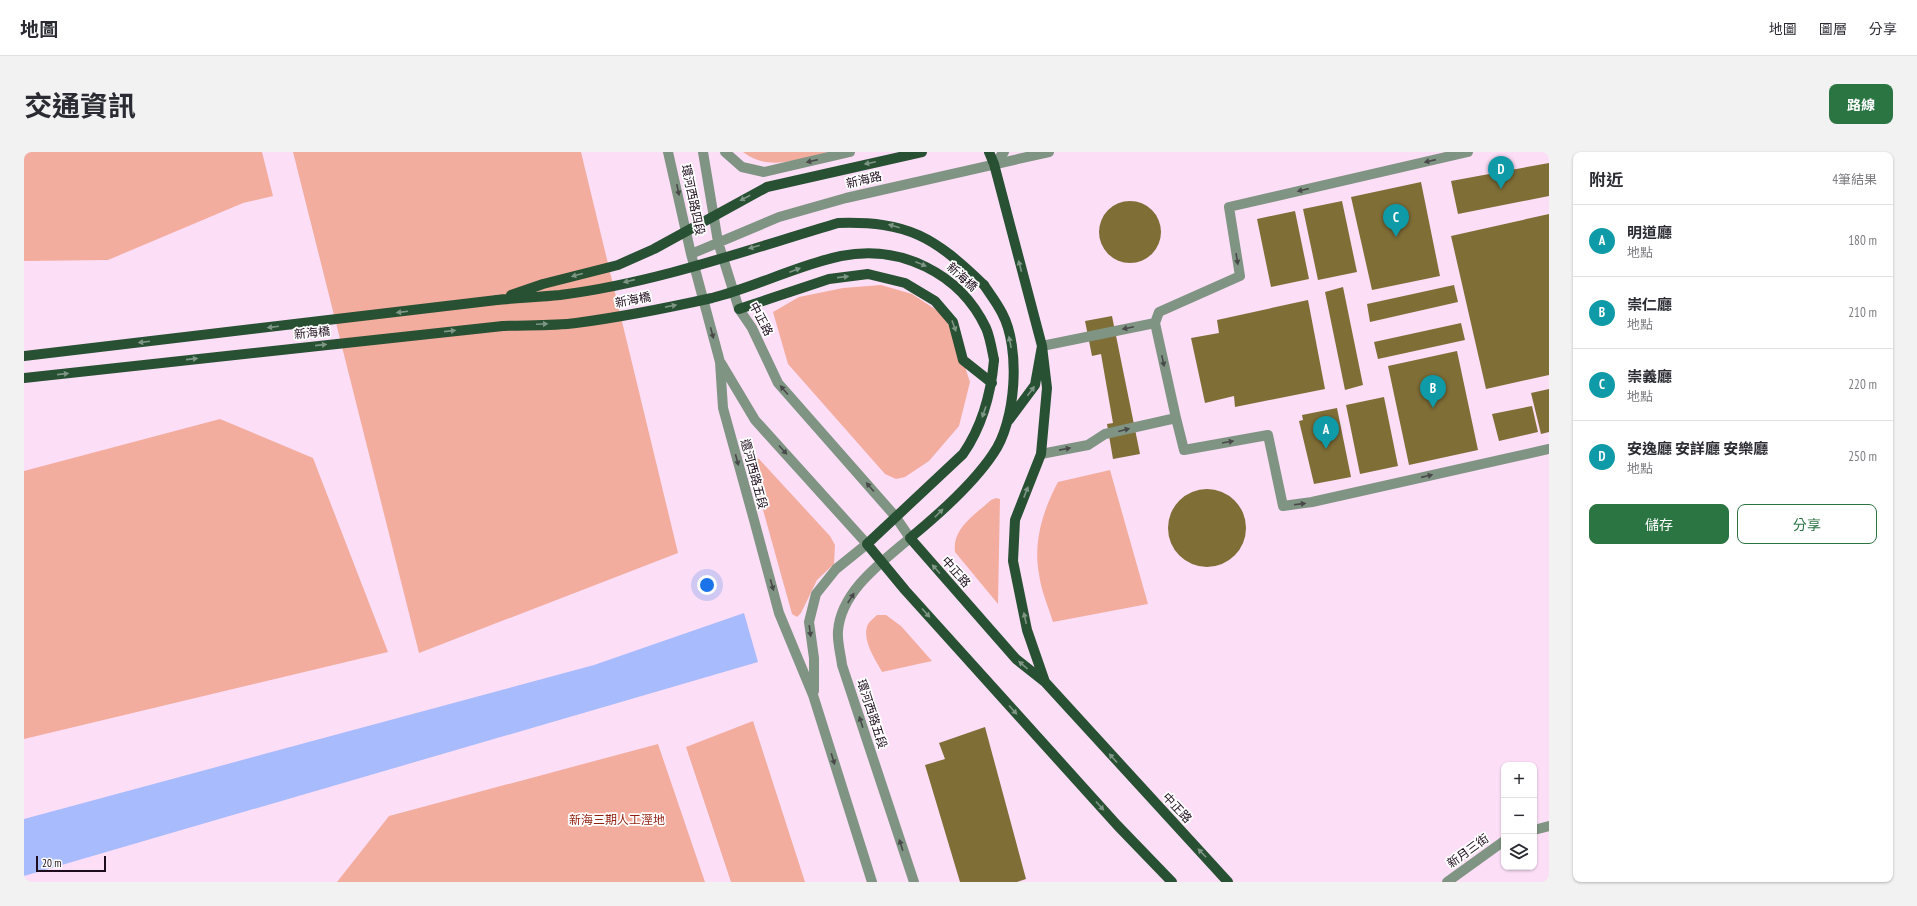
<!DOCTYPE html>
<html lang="zh-TW">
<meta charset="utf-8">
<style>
body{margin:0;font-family:"PT Sans Narrow","Noto Sans TC",sans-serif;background:#f2f2f3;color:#2b2b33}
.controls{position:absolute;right:12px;bottom:12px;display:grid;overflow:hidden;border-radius:8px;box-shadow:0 1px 3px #0004}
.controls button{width:36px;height:36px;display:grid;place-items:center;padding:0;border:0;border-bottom:1px solid #e1e1e2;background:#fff;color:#2b2b33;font:20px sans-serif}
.scale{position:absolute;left:12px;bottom:10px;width:70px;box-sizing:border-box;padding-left:4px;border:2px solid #1d0c1b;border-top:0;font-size:11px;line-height:14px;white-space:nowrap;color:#1d0c1b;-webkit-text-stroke:3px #fff;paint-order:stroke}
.you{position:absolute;left:683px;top:433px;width:14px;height:14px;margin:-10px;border:3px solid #fff;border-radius:50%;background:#1a73e8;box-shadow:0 0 0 6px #1a73e833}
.badge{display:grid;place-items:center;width:26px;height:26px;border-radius:50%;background:#2b7543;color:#fff;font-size:13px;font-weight:700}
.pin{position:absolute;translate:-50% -33px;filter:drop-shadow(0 1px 2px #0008)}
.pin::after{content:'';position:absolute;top:21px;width:14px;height:12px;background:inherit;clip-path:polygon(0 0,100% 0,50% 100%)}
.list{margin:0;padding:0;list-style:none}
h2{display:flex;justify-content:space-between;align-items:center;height:52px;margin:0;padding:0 16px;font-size:17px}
h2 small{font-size:13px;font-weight:400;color:#7c7c81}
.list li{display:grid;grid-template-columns:26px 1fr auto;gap:12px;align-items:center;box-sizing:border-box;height:72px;padding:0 16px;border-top:1px solid #e1e1e2}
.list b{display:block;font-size:15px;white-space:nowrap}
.list p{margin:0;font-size:13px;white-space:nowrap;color:#7c7c81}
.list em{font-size:13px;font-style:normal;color:#7c7c81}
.actions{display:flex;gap:8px;padding:12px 16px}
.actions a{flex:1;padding:9px 0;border:1px solid #2b7543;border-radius:8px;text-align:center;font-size:14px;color:#2b7543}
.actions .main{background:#2b7543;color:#fff}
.icon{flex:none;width:22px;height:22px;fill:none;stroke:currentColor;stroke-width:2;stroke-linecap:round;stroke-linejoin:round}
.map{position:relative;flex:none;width:1525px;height:730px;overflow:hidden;border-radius:8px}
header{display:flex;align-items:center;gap:24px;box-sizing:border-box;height:56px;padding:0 20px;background:#fff;border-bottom:1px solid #e1e1e2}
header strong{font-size:19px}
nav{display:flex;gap:22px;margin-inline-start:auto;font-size:14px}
.intro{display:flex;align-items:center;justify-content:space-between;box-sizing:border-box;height:96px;padding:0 24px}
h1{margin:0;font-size:28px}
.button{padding:10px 18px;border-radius:8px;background:#2b7543;color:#fff;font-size:14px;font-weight:700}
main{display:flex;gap:24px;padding:0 24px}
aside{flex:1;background:#fff;border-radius:8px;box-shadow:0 1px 3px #0004}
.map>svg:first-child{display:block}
</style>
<header>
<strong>地圖</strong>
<nav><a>地圖</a><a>圖層</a><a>分享</a></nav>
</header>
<div class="intro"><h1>交通資訊</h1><a class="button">路線</a></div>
<main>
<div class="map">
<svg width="1525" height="730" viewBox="0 0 1525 730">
<rect width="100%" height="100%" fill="#fcdef7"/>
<path fill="#f3ad9f" d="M0 0H238L249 44 219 51 84 108 0 109Z
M269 0H557L654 401 395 501Z
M719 0H804C775 7 744 20 719 0Z
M857 133 888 142 920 163 932 188 946 230 935 274 905 309 881 325 872 327 861 322 764 212 749 160 775 145 819 136Z
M196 267 289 306 364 500 0 587V319Z
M728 305 735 307 806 384 811 393 810 412 793 428 777 461 773 465 768 462 726 311Z
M1086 318 1124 452 1029 470C1024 454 1017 438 1015 422 1009 390 1019 358 1034 330Z
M972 346 976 347 974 452 931 400C928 376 951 363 967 348Z
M853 463H862L877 474 908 509 858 520C851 507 837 487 844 472 846 469 850 466 853 463Z
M729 569 781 730H707L662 595Z
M634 592 681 730H313L365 664Z"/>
<path fill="#a7bbfd" d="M720 461 734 510 0 724V667L570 513Z"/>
<path fill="#806e37" d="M1525 11V44L1434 62 1427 29Z
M1397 30 1416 124 1348 138 1327 45Z
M1318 49 1333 120 1294 128 1279 57Z
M1075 80a31 31 0 1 1 62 0a31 31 0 1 1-62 0Z
M1271 59 1285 127 1247 135 1233 67Z
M1525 62V223L1462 237 1427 84Z
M1430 133 1434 150 1346 170 1343 152Z
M1319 135 1339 233 1321 238 1301 140Z
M1284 148 1301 237 1211 255 1210 244 1181 251 1167 186 1195 181 1193 168Z
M1088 164 1116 302 1089 307 1083 272 1089 271 1077 202 1068 204 1061 169Z
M1437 171 1441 188 1354 207 1350 190Z
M1433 199 1454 298 1385 313 1364 214Z
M1525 237V280L1517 282 1507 241Z
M1360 245 1374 314 1336 322 1322 253Z
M1508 254 1514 280 1475 289 1468 262Z
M1313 256 1327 325 1290 332 1275 269 1279 268 1278 263Z
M1144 376a39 39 0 1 1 78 0a39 39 0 1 1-78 0Z
M961 575 1002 727 993 730H936L901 613 921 607 915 591Z"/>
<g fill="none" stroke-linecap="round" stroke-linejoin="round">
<path stroke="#7f9483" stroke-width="10" d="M644 0 667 102 696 210 699 256 730 368 755 461 789 543 848 730
M679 0 694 90 715 157 728 176 754 231 871 364 886 386C858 410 817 439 814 479 813 490 817 503 818 513L890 730
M701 0 718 15 740 20 826 0
M970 12 980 0
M667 102 755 65 822 46 1025 0
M1131 171 1152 266
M1018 194 1131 171 1135 160 1216 124 1205 55 1444 0
M697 211 731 268 843 392 812 417 792 442 785 470 790 506V539
M1017 302 1064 293 1081 282 1152 266 1160 298 1244 283 1259 354 1288 350 1525 297
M1510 678 1525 674
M1423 730 1480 689"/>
<path stroke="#285033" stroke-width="10" d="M965 0 970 12 1018 194 1011 233 985 268
M960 133C966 142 973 151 978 161 997 196 992 270 969 302 949 332 914 363 886 386L992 507 1021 530 1204 730
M715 157 805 127 844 122 881 131 911 149 929 170 939 208 968 231
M1018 194 1023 236 1017 302 991 368 989 409 1003 478 1021 530
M0 204 473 148
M970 208C967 242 959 273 939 302L843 392 881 438 1093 673 1148 730
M0 226 479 174"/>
<path stroke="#285033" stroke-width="10" d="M487 143 519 132 594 113 630 97 743 35 898 0
M473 148C494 146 515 145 536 143 631 131 723 98 814 71 885 69 910 85 960 133
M479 174C503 173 528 174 552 171 597 165 643 156 688 146 732 135 773 113 817 104 876 92 936 121 962 176 966 185 968 198 970 208"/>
</g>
<defs><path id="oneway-solid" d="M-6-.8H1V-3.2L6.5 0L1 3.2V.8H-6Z"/></defs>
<g fill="#49494a">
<use href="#oneway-solid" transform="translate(788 9) rotate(167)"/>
<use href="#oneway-solid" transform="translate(1406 9) rotate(167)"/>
<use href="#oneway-solid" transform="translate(654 38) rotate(78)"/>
<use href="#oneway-solid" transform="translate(1279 38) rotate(167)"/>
<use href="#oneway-solid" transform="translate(1213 107) rotate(81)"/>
<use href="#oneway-solid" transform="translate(1104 176) rotate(168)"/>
<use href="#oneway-solid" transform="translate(688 181) rotate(75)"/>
<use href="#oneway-solid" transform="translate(1139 209) rotate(78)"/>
<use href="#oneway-solid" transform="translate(760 238) rotate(-131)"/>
<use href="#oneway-solid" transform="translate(1100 278) rotate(-15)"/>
<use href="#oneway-solid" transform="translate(1204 290) rotate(-10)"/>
<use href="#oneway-solid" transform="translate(1041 297) rotate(-11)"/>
<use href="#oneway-solid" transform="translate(759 298) rotate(48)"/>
<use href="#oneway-solid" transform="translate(713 308) rotate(75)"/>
<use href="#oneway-solid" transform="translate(1403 324) rotate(-13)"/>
<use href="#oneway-solid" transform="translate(846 335) rotate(-131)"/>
<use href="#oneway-solid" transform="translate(1276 352) rotate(-7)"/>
<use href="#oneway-solid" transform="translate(748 433) rotate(74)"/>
<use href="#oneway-solid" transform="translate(827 446) rotate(-57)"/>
<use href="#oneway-solid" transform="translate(786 479) rotate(82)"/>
<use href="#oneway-solid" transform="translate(837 570) rotate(-108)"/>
<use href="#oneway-solid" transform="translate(809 607) rotate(73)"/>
<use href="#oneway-solid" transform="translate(877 693) rotate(-108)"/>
</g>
<g fill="#7e9685">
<use href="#oneway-solid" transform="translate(846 11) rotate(168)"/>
<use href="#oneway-solid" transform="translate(721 46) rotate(152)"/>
<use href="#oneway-solid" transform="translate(870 74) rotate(-164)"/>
<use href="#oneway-solid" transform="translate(730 95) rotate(164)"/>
<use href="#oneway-solid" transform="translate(897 112) rotate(22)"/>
<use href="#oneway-solid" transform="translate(996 114) rotate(-105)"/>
<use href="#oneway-solid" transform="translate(771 118) rotate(-21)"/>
<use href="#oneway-solid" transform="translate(553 123) rotate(165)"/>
<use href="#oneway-solid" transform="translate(819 125) rotate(-6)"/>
<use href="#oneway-solid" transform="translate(605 129) rotate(167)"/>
<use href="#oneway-solid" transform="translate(647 154) rotate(-11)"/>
<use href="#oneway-solid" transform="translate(378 160) rotate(173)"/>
<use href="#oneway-solid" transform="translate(518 172) rotate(-2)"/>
<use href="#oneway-solid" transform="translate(930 174) rotate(70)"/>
<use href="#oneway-solid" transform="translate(249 175) rotate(173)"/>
<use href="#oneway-solid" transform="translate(426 179) rotate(-6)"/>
<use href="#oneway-solid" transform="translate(120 190) rotate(173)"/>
<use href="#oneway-solid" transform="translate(986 190) rotate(-101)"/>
<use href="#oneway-solid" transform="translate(297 193) rotate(-6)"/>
<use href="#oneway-solid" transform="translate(168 207) rotate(-6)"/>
<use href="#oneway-solid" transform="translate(39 222) rotate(-6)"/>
<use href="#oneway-solid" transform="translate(1007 239) rotate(-53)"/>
<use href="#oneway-solid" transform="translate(960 260) rotate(109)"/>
<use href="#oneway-solid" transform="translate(1002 340) rotate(-69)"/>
<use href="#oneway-solid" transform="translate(915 361) rotate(-45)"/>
<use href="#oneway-solid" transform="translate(912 417) rotate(-132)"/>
<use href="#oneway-solid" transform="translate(902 461) rotate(48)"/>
<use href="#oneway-solid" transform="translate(1001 466) rotate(-102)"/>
<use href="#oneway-solid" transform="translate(999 513) rotate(-140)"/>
<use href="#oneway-solid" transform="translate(989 558) rotate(48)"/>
<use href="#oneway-solid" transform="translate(1089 606) rotate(-132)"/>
<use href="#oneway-solid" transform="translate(1076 654) rotate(48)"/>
<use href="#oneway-solid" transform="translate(1178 701) rotate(-134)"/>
</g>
<g text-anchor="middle" stroke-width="3.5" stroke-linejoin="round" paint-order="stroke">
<g font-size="12" fill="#1d0c1b" stroke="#fff">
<text transform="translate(840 28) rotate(-13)" y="4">新海路</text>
<text transform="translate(669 48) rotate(78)" y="4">環河西路四段</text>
<text transform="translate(938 125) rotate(42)" y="4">新海橋</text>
<text transform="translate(609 148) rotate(-11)" y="4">新海橋</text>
<text transform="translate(737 167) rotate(62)" y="4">中正路</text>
<text transform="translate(288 181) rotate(-6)" y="4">新海橋</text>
<text transform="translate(730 322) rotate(75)" y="4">還河西路五段</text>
<text transform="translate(932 420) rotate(48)" y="4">中正路</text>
<text transform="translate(848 562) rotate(72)" y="4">環河西路五段</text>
<text transform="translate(1153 656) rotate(47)" y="4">中正路</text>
<text transform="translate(1444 699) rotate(-36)" y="4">新月三街</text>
</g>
<g font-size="12" fill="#911f0e" stroke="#fff">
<text x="593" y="672">新海三期人工溼地</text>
</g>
</g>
</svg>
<div class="controls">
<button>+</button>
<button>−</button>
<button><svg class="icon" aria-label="layers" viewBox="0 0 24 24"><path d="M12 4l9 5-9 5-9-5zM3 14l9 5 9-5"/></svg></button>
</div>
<div class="scale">20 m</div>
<div class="you"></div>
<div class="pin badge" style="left:1302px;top:297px;background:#0f9aa8">A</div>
<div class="pin badge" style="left:1409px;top:256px;background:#0f9aa8">B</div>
<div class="pin badge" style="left:1372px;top:85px;background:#0f9aa8">C</div>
<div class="pin badge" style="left:1477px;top:37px;background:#0f9aa8">D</div>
</div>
<aside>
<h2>附近<small>4筆結果</small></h2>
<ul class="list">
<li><span class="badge" style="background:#0f9aa8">A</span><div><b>明道廳</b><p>地點</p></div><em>180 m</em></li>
<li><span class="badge" style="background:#0f9aa8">B</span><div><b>崇仁廳</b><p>地點</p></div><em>210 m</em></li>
<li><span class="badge" style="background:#0f9aa8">C</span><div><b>崇義廳</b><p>地點</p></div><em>220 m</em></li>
<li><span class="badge" style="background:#0f9aa8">D</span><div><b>安逸廳 安詳廳 安樂廳</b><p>地點</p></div><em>250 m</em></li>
</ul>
<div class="actions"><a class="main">儲存</a><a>分享</a></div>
</aside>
</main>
